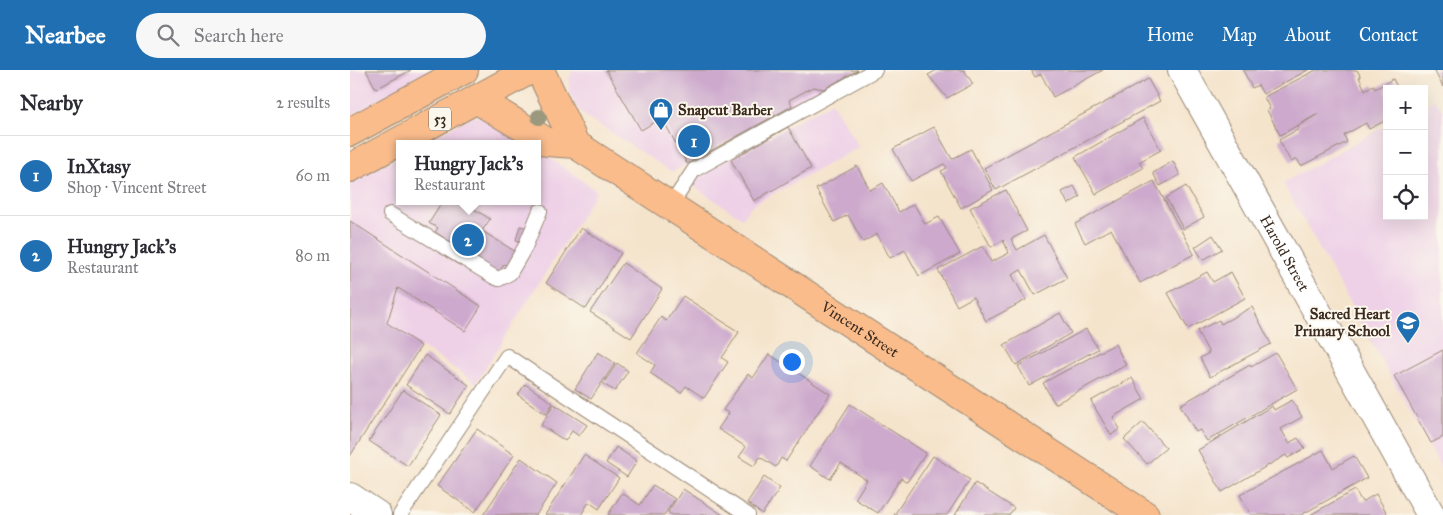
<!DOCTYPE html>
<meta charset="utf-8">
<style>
body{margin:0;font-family:"IM FELL Great Primer",serif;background:#f7f7f7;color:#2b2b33}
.controls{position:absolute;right:15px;top:15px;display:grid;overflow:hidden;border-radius:0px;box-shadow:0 5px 20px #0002}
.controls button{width:45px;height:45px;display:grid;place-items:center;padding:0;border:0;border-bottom:1px solid #e1e1e2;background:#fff;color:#2b2b33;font:25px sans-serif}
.you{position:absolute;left:441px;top:291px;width:18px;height:18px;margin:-12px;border:4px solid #fff;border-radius:50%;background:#1a73e8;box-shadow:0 0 0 8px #1a73e833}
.badge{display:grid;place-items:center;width:32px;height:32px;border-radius:50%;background:#1f6fb2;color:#fff;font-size:16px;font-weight:700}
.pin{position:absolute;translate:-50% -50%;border:2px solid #fff;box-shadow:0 1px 5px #0006}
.popup{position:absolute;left:46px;top:70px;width:145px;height:65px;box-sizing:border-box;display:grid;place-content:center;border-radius:0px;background:#fff;filter:drop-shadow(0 1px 4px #0005);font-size:16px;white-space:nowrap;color:#7c7c81}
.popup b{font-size:19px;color:#2b2b33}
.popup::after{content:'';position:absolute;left:50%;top:100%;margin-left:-10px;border:10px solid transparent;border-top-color:#fff}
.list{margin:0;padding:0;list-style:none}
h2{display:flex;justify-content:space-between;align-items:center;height:65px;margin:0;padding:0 20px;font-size:21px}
h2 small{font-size:16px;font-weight:400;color:#7c7c81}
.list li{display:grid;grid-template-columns:32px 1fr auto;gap:15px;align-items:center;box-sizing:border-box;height:80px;padding:0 20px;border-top:1px solid #e1e1e2}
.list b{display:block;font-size:19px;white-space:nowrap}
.list p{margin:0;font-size:16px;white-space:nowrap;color:#7c7c81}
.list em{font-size:16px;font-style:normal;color:#7c7c81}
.icon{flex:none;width:28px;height:28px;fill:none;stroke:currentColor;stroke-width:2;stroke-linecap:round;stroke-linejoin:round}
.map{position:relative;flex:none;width:1093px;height:445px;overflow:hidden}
header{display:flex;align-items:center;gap:30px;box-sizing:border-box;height:70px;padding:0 25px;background:#1f6fb2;color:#fff}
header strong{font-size:24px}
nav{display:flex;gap:28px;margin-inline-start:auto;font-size:18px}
.search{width:350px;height:45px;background:#f7f7f7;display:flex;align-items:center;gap:12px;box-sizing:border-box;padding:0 18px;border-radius:28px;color:#7c7c81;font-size:19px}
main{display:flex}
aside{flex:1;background:#fff}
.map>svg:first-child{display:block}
</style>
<header>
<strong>Nearbee</strong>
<div class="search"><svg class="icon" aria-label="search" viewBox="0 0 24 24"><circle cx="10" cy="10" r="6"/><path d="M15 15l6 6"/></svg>Search here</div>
<nav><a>Home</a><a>Map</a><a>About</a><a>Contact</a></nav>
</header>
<main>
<aside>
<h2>Nearby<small>2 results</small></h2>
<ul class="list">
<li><span class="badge">1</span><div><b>InXtasy</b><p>Shop · Vincent Street</p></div><em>60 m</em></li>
<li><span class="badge">2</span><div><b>Hungry Jack's</b><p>Restaurant</p></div><em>80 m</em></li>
</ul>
</aside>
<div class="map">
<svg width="1093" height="445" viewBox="0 0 1093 445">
<rect width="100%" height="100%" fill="#fbf7ec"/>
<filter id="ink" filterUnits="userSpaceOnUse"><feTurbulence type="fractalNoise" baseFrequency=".02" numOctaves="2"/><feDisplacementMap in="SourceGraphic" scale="10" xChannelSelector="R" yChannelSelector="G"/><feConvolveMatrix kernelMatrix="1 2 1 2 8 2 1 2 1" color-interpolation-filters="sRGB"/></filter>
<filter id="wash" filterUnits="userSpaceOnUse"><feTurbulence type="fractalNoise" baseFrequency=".0096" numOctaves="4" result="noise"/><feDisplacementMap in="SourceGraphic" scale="20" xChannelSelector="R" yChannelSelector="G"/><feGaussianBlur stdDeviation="1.12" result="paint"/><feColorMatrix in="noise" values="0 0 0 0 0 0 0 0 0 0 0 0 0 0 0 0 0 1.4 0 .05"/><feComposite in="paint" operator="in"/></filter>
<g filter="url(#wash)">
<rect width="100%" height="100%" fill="#f5e4cc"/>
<path fill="#eed0e7" d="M0 0H85L0 46Z
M223 0H508L322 102 234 45 224 34 219 20V8Z
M1085 29 1093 41V401L933 113 1037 55V146H1074V35Z
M482 32 509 77 401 136 392 148 343 116 352 103Z
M136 46 180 74H71L121 47Z
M187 79 247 121 126 313 71 276 0 386V112L49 86V131H187Z"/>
<g id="blocks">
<path fill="#cdaacd" d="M16 0H61L26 19Z
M256 0H508L474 19 463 17 439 30 442 36 337 94 312 48 291 60Z
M587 0H614L623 14 597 28 578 5Z
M681 0H753L703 27 691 4 685 7Z
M893 0H958L913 24 908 15 902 18Z
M966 0H1007L1011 7H1009L1015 20 1023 15 1025 19 1043 9 1048 19H1037V50L1019 59 1016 53 994 65 997 72 951 96 947 89 941 92 929 70 949 59 948 56 968 44 930 65 917 40 920 39 914 27Z
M1084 0H1093V17Z
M798 9 810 31 646 120 634 98Z
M793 48 811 80 789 92 793 98 746 124 725 87Z
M438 57 461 98 404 131 381 90Z
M584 57 602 89 621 79 643 120 611 138 591 101 597 98 594 94 561 111 543 79Z
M823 91 830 105 810 116 803 103Z
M507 96 520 120 533 113 549 142 564 134 575 154 589 147 610 184 569 206 555 180 540 188 527 164 513 172 498 145 484 152 466 119Z
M804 111 844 184 790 213 761 159 735 173 725 154Z
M724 116 730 127 718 134 712 122Z
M836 116 854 147 833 159 816 128Z
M656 120 677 161 661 169 667 180 694 165 717 208 685 225 671 200 662 205 676 230 636 251 623 227 607 236 588 200 633 176 641 192 659 183 653 170 641 177 620 138Z
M93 131H111L140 149 132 161 171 185 162 199 154 194 148 204 118 185 111 196 96 187 104 174 85 162 88 158 79 153Z
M0 151 131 236 115 261 48 218 37 253 71 276 0 386Z
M170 156 182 159 177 174 166 170Z
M231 158 271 183 236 239 196 213Z
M863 165 872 179 853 190 845 177Z
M273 193 312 219 281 268 240 242Z
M857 202 863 212 881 202 895 228 838 259 818 223Z
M333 226 389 262 372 288 378 292 354 328 336 316 331 323 300 303 305 295 287 283 311 247 316 251Z
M902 237 921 274 860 307 850 288 859 283 847 261 869 250 871 254Z
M710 243 721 263 666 295 654 275Z
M736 259 748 279 679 316 668 296Z
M765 274 776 295 705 334 693 313Z
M1093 280V367L1081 373 1044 306Z
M248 282 265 293 241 329 225 319Z
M926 283 947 319 857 371 850 360 846 362 830 335 900 295 901 297Z
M419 284 480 324 436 391 431 388 426 397 410 387 404 396 389 387 396 377 368 359 379 343 373 340 398 304 403 308Z
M75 285 119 315 100 344 56 315Z
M267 293 278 301 265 321 253 314Z
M782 308 794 329 763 347 770 359 761 365 741 331Z
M175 314 203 333 196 344 168 325Z
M53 320 91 345 58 396 19 371Z
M942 330 952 347 931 359 939 373 948 368 955 378 938 388 936 385 872 422 848 380 922 336 924 340Z
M204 334 237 355 229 366 222 361 215 371 191 355Z
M500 334 576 383 557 412 551 408 528 443 505 429 517 410 491 393 480 409 460 396Z
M793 352 816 378 797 394 774 369Z
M127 359 164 385 125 442 87 416Z
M266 377 287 391 277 407 256 393Z
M973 380 983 398 1004 386 1017 408 951 445H901L890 425Z
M234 385 269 408 249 439 239 432 231 445H195Z
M583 386 620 410 597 445H544Z
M171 388 207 413 186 445H133Z
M414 407 430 418 412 444 397 433Z
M625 413 664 438 659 445H605Z
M303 415 325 429 314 445H258L272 423 290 435Z
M333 419 373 445H322L318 442Z
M1005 420 1012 432 1026 424 1038 445H960Z"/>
</g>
</g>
<g filter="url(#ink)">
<use href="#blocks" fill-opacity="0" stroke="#988775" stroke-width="1"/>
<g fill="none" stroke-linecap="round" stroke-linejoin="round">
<defs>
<path id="lane" d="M321 135 344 100 525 0
M40 144 144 207 149 209 160 203 175 177 190 141
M50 445 157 286 398 445"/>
<g id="street">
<path id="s1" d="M832 0 1081 445"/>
<path d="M0 427 27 445"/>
</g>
<g id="primary">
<path d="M190 0 225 74"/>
<path id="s2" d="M126 29 197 72 225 74 795 445"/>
<path d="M0 62 114 0"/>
<path d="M0 98 180 0"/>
</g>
</defs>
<use href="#lane" stroke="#988775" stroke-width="16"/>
<use href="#street" stroke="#988775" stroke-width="30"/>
<use href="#primary" stroke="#988775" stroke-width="30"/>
<use href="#lane" stroke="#fff" stroke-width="14"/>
<use href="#street" stroke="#fff" stroke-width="28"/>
<use href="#primary" stroke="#fabc8b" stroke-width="28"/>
</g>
<circle fill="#9a997e" cx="189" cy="47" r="8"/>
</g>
<defs>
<symbol id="shop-pin" viewBox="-11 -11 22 30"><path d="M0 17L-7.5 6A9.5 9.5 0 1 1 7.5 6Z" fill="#1f6fb2" stroke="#fbf7ec"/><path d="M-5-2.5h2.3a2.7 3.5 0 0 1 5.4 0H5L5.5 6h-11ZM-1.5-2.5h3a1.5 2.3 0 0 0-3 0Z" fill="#fff"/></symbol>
<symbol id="school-pin" viewBox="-11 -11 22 30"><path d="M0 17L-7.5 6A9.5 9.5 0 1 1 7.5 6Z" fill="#1f6fb2" stroke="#fbf7ec"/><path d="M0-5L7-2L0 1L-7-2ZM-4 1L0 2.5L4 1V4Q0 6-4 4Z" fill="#fff"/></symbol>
</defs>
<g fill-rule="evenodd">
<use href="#shop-pin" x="297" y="26" width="28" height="38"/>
<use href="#school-pin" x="1044" y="239" width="28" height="38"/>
</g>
<g text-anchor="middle" stroke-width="4" stroke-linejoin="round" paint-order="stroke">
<rect fill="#fbf7ec" stroke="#75685c" stroke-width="1" x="79" y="37.5" width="22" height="23" rx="4"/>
<g font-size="14" font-weight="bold" fill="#3b2a1e">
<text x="90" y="54">53</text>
</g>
<g font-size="15" font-weight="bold" fill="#3b2a1e" stroke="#fbf7ec" text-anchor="start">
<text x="328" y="45">Snapcut Barber</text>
<text x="1040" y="249" text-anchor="end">Sacred Heart<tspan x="1040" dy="17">Primary School</tspan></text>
</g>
<g font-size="15" fill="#3b2a1e" stroke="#fbf7ec">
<text dy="5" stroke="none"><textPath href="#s1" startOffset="210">Harold Street</textPath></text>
<text dy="5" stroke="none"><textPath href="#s2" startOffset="451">Vincent Street</textPath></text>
</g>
</g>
</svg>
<div class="controls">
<button>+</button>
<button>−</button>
<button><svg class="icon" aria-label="locate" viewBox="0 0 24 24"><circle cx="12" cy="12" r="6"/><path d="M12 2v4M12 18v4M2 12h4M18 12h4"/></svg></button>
</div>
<div class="you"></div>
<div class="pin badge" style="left:344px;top:71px">1</div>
<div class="pin badge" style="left:118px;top:170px">2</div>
<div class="popup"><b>Hungry Jack's</b>Restaurant</div>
</div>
</main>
